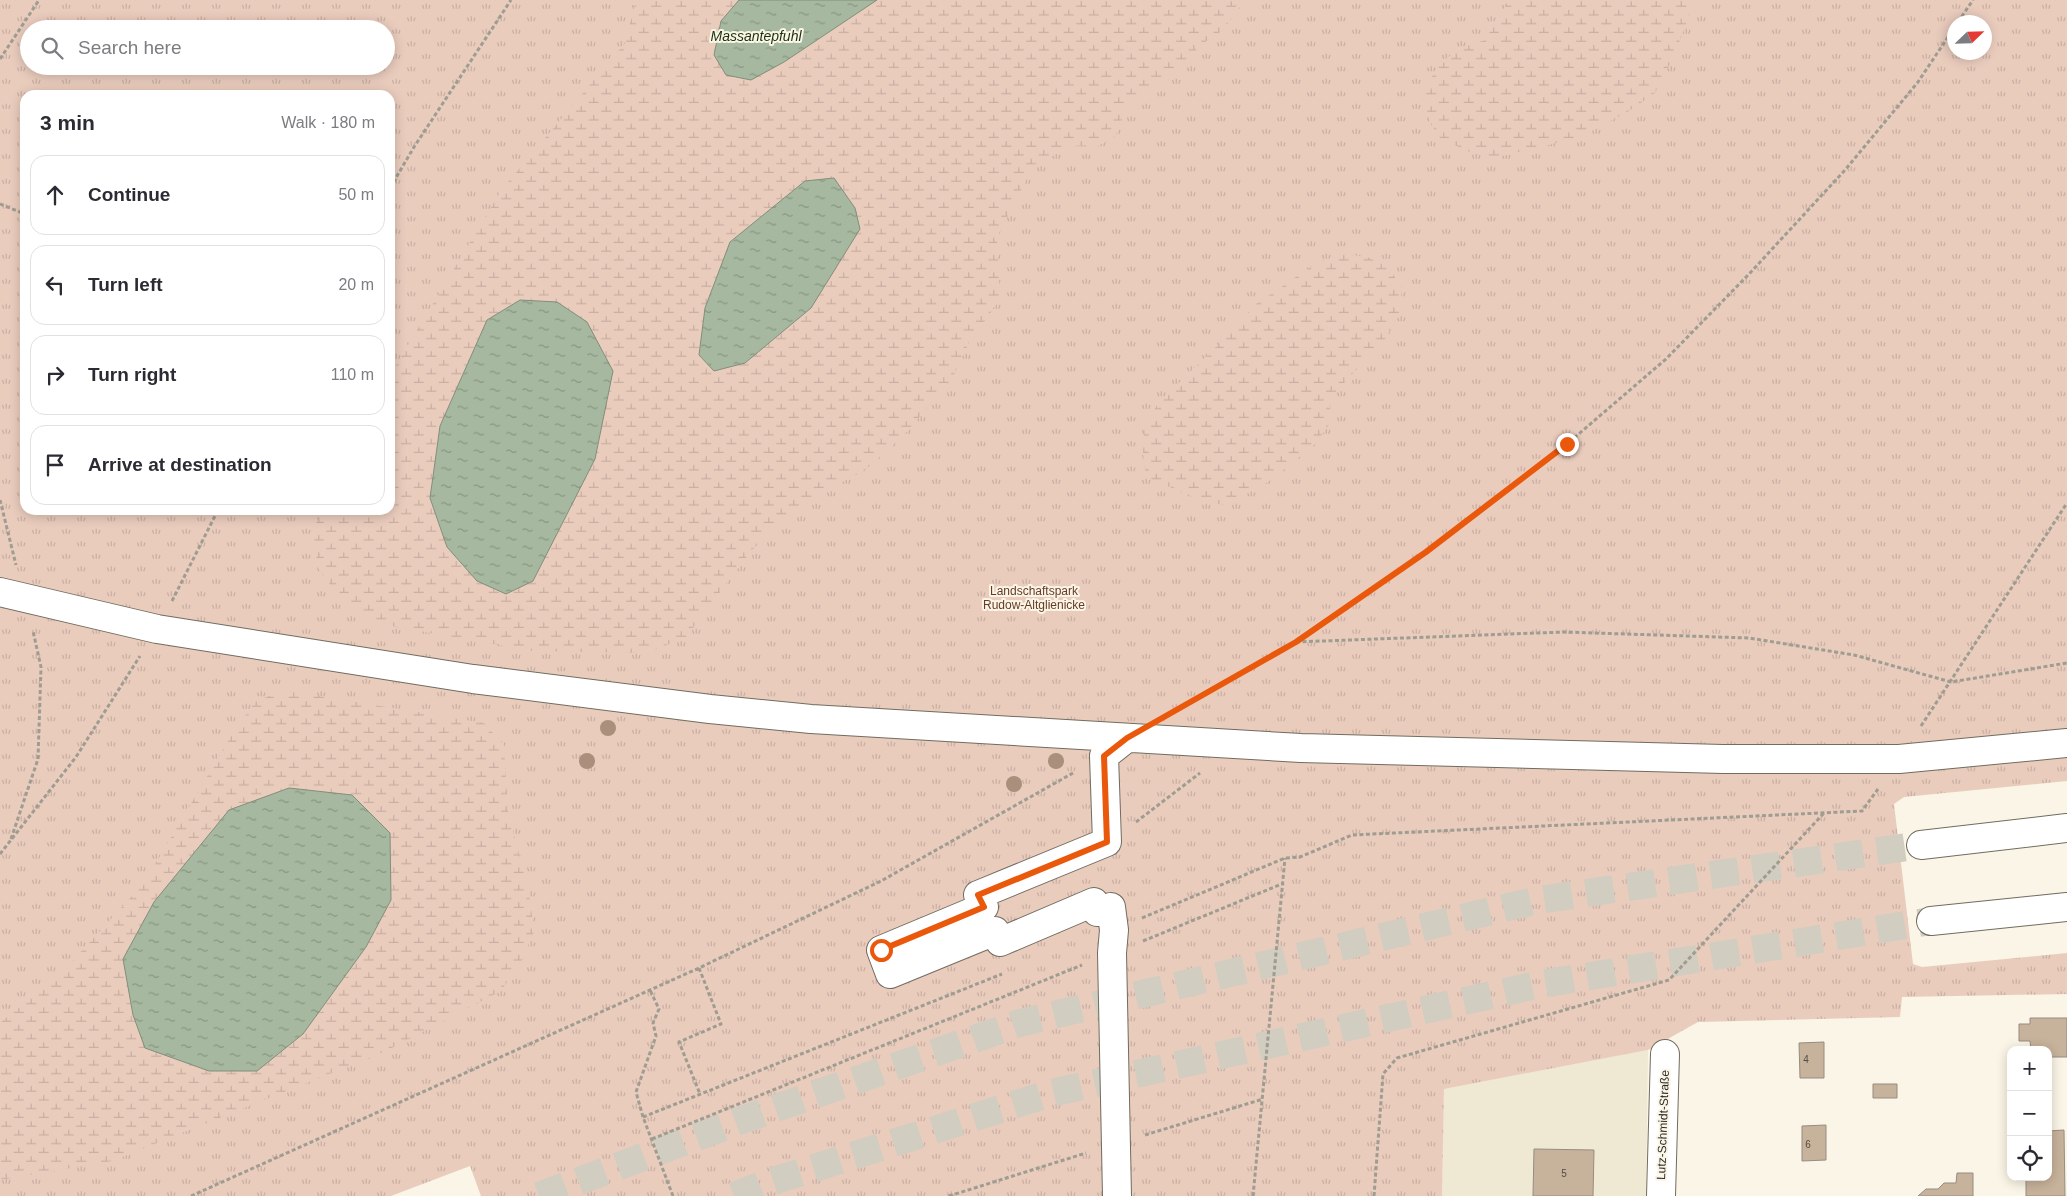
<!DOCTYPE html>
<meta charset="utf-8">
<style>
body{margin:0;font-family:Arial,sans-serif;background:#f2f2f3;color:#2b2b33}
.controls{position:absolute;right:15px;bottom:15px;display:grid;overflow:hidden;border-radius:10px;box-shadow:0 2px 12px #0003}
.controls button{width:45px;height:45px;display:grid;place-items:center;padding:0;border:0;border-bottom:1px solid #e1e1e2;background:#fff;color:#2b2b33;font:25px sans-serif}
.compass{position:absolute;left:1947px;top:15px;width:45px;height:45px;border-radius:50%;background:#fff;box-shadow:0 2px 12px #0003;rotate:67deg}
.stop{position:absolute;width:15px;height:15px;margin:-11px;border:4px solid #ea580c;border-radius:50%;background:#fff}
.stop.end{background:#ea580c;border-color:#fff;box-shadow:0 1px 5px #0008}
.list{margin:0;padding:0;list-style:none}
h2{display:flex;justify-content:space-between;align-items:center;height:65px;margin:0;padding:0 20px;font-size:21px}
h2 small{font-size:16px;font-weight:400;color:#7c7c81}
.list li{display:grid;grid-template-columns:32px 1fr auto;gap:15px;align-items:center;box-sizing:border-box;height:80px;margin:0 10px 10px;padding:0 10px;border:1px solid #e1e1e2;border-radius:15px}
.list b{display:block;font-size:19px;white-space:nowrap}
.list em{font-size:16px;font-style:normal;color:#7c7c81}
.icon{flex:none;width:28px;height:28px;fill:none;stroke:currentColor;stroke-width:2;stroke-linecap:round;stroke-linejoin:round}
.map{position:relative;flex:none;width:2067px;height:1196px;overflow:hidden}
.search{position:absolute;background:#fff;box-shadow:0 2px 12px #0003;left:20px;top:20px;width:375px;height:55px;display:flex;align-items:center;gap:12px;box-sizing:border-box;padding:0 18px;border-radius:28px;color:#7c7c81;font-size:19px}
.panel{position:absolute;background:#fff;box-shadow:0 2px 12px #0003;left:20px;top:90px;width:375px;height:425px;border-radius:15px}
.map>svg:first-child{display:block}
</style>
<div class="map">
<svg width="2067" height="1196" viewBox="0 0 2067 1196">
<defs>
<pattern id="grass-tufts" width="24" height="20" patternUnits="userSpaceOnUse" patternTransform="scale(1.25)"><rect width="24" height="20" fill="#eaccbd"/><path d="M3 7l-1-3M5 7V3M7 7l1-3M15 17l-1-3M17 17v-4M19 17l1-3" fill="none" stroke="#c9afa2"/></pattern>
<pattern id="wetland-marsh" width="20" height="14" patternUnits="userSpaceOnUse" patternTransform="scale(1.25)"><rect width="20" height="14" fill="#eaccbd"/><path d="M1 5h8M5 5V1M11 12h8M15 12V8" fill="none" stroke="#c9afa2"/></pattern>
<pattern id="water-ripples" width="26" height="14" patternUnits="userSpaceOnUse" patternTransform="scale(1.25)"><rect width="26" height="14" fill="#a6b89f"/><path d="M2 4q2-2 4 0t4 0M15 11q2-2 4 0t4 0" fill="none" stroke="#889682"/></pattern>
</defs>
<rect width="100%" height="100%" fill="#faf5e6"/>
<path fill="#efe8d2" d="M1648 1050 1646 1196H1442L1444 1089Z"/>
<path fill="url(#grass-tufts)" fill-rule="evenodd" d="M0 0H2067V781L1904 797 1894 804 1913 964 1922 967 2067 953V994L1902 997 1900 1017 1698 1022 1648 1050 1444 1089 1442 1196H481L470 1166 391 1196H0ZM1954 22H1984V52H1954ZM29 29H386V66H29ZM25 95H390V510H25Z"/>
<path fill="url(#wetland-marsh)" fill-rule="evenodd" d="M636 0H739L721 21 751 80 784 62 877 0H1245L1223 30 1199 46 1177 75 1128 104 1115 137 1096 147 1073 146 1034 165 997 237 1000 300 970 340 952 379 903 436 865 470 799 505 751 551 686 637 647 653 532 651 380 624 331 586 318 568 313 530 322 510H390V375L502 189 625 43Z
M1509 0H1692V8L1674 56 1655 93 1629 111 1586 134 1542 147 1497 157 1472 153 1441 139 1430 123 1423 93 1439 64 1461 48 1485 40Z
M1344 254 1367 257 1387 266 1402 287 1400 314 1385 339 1331 397 1329 425 1315 444 1273 479 1227 505 1206 502 1146 477 1143 454 1144 429 1158 403 1210 353 1256 304 1318 262Z
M283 690 484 723 504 745 508 811 529 893 534 932 522 960 501 991 384 1052 112 1161 0 1180V1023L65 969 144 883 231 736 255 702ZM352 795 390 833 391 900 366 947 303 1034Z"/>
<path fill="url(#water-ripples)" stroke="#828e7b" d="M739 0H877L784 62 751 80 726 75 714 55 721 21Z
M834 178 855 208 860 229 811 308 745 363 714 371 699 355 705 308 730 242 805 181Z
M520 300 557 302 587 322 613 371 595 459 533 581 506 594 477 581 447 547 430 498 440 426 487 320Z
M289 788 352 795 390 833 391 900 366 947 303 1034 257 1071H209L145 1048 133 1015 123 959 154 902 229 810Z"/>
<path fill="#c7b29b" stroke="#968c81" d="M2030 1018H2067V1057H2048V1050H2031L2030 1041H2019V1024H2030Z
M1824 1042V1078H1800L1799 1043Z
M1873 1084H1897V1098H1873Z
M1826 1125V1160L1802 1161V1126Z
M2064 1130 2065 1196H2026V1177H2048V1131Z
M1534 1149 1594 1150 1593 1196H1533Z
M1957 1173H1973V1196H1918L1926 1189H1938L1944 1183H1956Z"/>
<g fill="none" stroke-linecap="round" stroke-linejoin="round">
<path stroke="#d1cdc0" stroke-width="28" stroke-dasharray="28 14" stroke-linecap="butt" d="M539 1196 742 1120 1020 1023 1538 900 1921 845
M734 1196 770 1182 1051 1093 1541 984 1931 921"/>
<defs>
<path id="minor" d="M0 592 157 629 473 679 710 709 811 719 1301 748 1723 759H1899L2067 743
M1117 1196 1112 953 1114 930 1111 907 1097 912 1094 902 1000 942 995 931 890 974 881 950 984 907 978 895 1107 842 1104 756 1127 738
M1661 1196 1665 1054"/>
<path id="highway" d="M1921 845 2067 828
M1931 921 2067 907"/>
</defs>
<use href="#minor" stroke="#716c60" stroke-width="30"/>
<use href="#highway" stroke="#716c60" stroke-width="30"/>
<path stroke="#9f9c91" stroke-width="3" stroke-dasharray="4 2.5" stroke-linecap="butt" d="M1958 22 1973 0
M0 59 39 0
M390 188 414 147 511 0
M0 204 25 214
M0 500 16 565
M172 601 218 510
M1296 642 1564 632 1749 638 1854 655 1951 682 2067 663
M1178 709 1296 642 1426 552 1567 444 1666 359 1750 273 1845 170 1918 82 1954 28
M1921 726 2067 503
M1136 822 1200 773
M11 839 38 759 41 667 33 631
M0 854 76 757 140 656
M1142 918 1285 858 1300 857 1352 835 1862 811 1878 789
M1143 941 1284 883
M699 968 721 1024 679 1042 700 1094
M643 1117 636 1092 656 1036 653 1023 659 1009 650 990
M1145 1135 1263 1099
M652 1139 1082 965
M191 1196 699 968 881 881 1073 773
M673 1196 643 1117 1002 974
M949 1196 1086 1153
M1253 1196 1285 858
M1374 1196 1383 1074 1397 1058 1669 980 1824 813"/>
<use href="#minor" stroke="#fff" stroke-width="28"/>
<use href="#highway" stroke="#fff" stroke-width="28"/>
</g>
<g fill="#a98f7c">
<circle cx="608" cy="728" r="8"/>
<circle cx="587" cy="761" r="8"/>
<circle cx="1056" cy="761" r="8"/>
<circle cx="1014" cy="784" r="8"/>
</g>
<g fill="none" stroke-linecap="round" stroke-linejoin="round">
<path stroke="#ea580c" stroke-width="6" d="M881 950 984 907 978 895 1107 842 1104 756 1127 738 1296 642 1426 552 1567 444"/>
</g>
<g text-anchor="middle" stroke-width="4" stroke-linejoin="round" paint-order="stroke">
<g font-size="10" fill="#544e44">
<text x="1806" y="1063">4</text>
<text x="1808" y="1148">6</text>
<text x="1564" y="1177">5</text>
</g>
<g font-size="12" fill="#673b25" stroke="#faf5e6">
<text x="1034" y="595">Landschaftspark<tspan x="1034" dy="14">Rudow-Altglienicke</tspan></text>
</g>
<g font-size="12" fill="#2e2c27" stroke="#faf5e6">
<text transform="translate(1663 1125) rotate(-88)" y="4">Lutz-Schmidt-Straße</text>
</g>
<g font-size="14" font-style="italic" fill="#18320b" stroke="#faf5e6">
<text x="756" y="41">Massantepfuhl</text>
</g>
</g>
</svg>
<div class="controls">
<button>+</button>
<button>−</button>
<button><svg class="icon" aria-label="locate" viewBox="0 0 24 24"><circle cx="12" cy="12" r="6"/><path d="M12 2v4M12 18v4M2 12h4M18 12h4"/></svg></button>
</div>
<svg class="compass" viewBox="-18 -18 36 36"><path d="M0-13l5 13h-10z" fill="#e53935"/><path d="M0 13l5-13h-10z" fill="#7c7c81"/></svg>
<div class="stop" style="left:881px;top:950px"></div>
<div class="stop end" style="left:1567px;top:444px"></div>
<div class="search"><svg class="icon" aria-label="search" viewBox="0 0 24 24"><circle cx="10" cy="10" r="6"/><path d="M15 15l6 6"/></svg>Search here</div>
<section class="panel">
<h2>3 min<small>Walk · 180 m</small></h2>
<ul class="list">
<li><svg class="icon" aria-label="ahead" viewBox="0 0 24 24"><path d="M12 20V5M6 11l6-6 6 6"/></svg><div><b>Continue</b></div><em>50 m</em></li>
<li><svg class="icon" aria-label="left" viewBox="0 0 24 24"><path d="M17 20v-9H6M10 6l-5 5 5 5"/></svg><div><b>Turn left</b></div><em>20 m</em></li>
<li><svg class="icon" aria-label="right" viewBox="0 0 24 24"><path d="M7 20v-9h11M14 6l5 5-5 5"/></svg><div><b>Turn right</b></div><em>110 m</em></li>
<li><svg class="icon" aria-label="arrive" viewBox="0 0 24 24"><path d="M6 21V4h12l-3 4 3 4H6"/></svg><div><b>Arrive at destination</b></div></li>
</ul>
</section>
</div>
